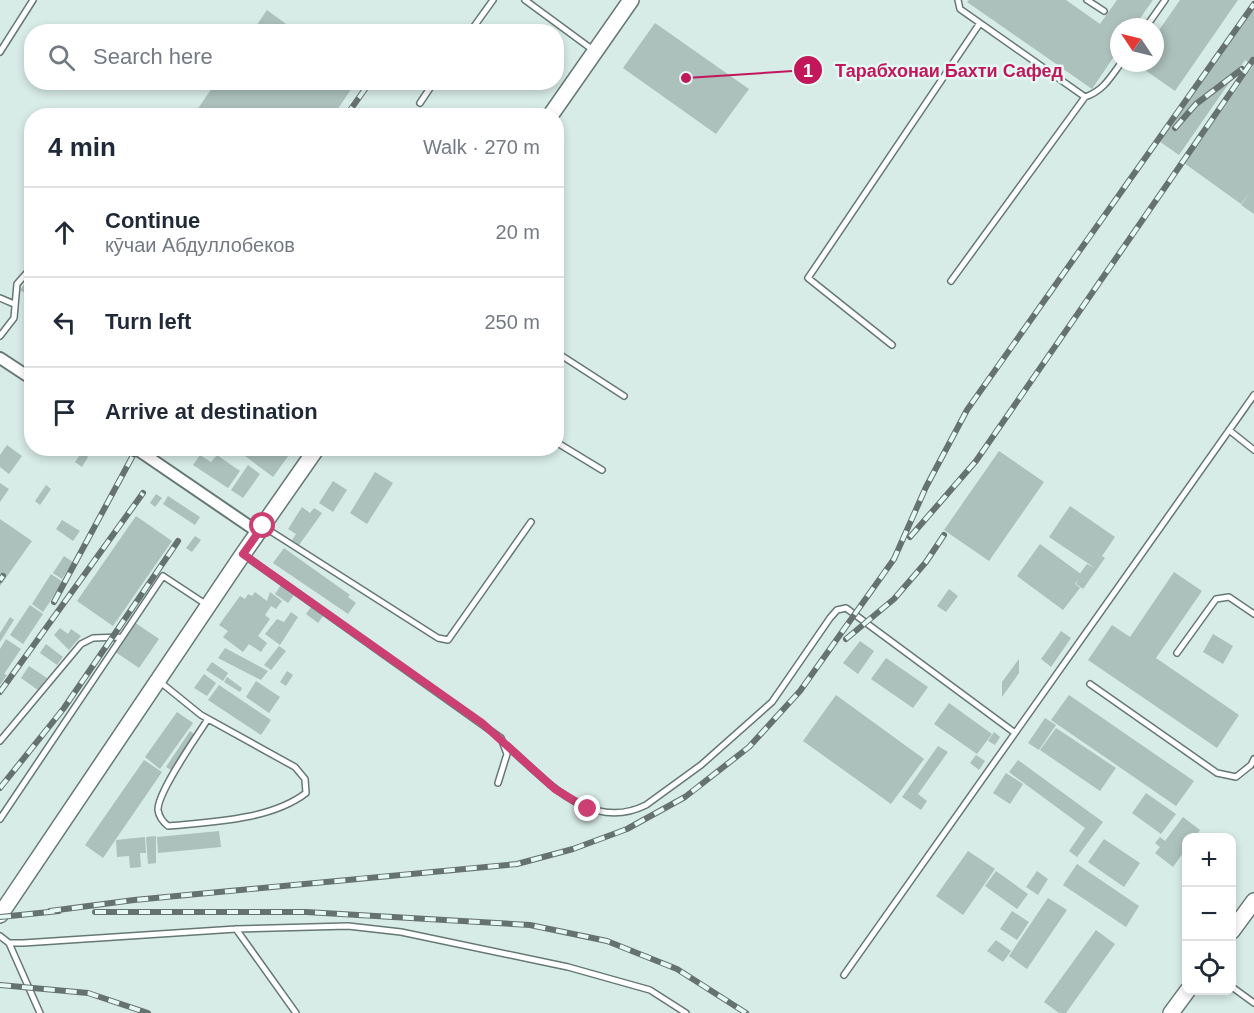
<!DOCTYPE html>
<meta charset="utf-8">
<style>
body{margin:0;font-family:Arial,sans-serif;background:#f2f2f3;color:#1f2937}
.controls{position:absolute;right:18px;bottom:18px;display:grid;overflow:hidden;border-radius:12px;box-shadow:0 3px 9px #0003}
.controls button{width:54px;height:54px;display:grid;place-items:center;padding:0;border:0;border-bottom:2px solid #e0e1e3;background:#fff;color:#1f2937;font:30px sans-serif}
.compass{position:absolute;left:1110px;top:18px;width:54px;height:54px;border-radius:50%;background:#fff;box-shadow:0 3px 9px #0003;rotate:305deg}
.stop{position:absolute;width:18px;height:18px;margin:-14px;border:4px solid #cb3f73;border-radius:50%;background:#fff}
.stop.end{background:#cb3f73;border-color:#fff;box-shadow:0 2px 6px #0008}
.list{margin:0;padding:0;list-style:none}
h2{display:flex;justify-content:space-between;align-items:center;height:78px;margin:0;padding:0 24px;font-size:26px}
h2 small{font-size:20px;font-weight:400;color:#747a83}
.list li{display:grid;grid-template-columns:39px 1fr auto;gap:18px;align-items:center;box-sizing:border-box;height:90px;padding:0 24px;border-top:2px solid #e0e1e3}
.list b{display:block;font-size:22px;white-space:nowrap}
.list p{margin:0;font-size:20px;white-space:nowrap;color:#747a83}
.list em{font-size:20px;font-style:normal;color:#747a83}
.icon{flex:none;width:33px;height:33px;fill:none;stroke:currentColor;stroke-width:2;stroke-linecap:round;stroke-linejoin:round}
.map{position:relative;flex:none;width:1254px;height:1013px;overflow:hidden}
.search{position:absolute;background:#fff;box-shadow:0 3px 9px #0003;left:24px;top:24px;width:540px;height:66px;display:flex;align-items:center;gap:15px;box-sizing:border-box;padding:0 21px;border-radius:24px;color:#747a83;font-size:22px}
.panel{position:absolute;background:#fff;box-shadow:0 3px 9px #0003;left:24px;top:108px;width:540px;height:348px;border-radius:24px}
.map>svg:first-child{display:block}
</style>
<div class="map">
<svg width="1254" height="1013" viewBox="0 0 1254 1013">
<rect width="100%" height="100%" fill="#d7ebe7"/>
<path fill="#acc0bc" d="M969 0H1066L1100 24 1117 0H1153L1134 27H1119V49L1092 89 967 2Z
M1180 0H1238L1175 91 1135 63H1155V36Z
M1254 1V214L1241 205 1251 191 1241 204 1184 163 1253 66 1245 60 1179 155 1156 139Z
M267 10 297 32H252Z
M655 23 749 89 716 134 623 68Z
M216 82H356L333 116H193Z
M32 274V298L20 290Z
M7 445 22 456 9 474 0 467V455Z
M251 448H294L273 477 245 456Z
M999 451 1044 482 989 561 944 530Z
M82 452 88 457 82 467 75 462Z
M200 455 211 462 217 455 240 471 228 488 193 465Z
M248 465 260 474 243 498 231 490Z
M375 472 393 483 367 524 350 513Z
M333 481 347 490 333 512 319 503Z
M0 483 9 489 0 502Z
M46 485 51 489 40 505 35 501Z
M156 494 162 498 155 507 150 503Z
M168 496 200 517 195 525 163 504Z
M1070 506 1115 537 1102 556 1105 558 1083 589 1076 584 1081 572 1087 564 1095 568 1049 537Z
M302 507 310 513 314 508 322 513 299 545 292 540 296 534 288 529Z
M136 516 172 541 113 626 77 601Z
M0 519 32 541 0 586Z
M62 520 80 531 73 541 56 529Z
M195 536 201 540 192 552 186 548Z
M1040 544 1081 574 1075 584 1080 588 1063 610 1017 576Z
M284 548 350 595 348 597 356 603 348 614 273 563Z
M64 556 73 562 62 579 53 573Z
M1174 572 1202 591 1156 658 1239 715 1217 748 1088 660 1112 625 1130 637Z
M51 574 63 582 43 612 32 604Z
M281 585 294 595 288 603 275 594Z
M949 589 958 596 946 612 937 606Z
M255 592 267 601 270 592 282 601 276 609 271 606 265 615 270 619 258 636 267 643 261 652 249 644 243 652 223 637 228 631 219 625 240 596 245 599 248 594 252 596Z
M30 605 43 614 23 644 10 635Z
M311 607 323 616 318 623 306 614Z
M291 612 298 617 280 645 265 634 277 619 284 622Z
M10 617 14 620 0 642V633Z
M134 622 159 639 139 668 114 651Z
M60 628 68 634 71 629 81 636 69 650 54 635Z
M1061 631 1071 638 1051 667 1041 659Z
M1213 634 1233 646 1223 664 1203 652Z
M6 639 21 649 4 674 7 675 0 685V649Z
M860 641 874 651 858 674 843 663Z
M46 644 63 657 57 665 40 653Z
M279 646 286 651 271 670 264 665Z
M225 648 268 671 261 680 218 658Z
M886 658 928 687 913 708 871 679Z
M1019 659V673L1002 697V682Z
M212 662 228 673 223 681 206 670Z
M29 666 47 678 38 690 21 678Z
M287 671 293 675 286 686 280 682Z
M204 674 216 683 207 696 194 688Z
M227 677 242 688 240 692 224 682Z
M256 681 280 697 269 713 246 697Z
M219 685 271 720 261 735 208 700Z
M836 695 924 759 891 804 803 741Z
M1069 695 1194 781 1176 806 1051 720Z
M949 703 992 734 977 754 934 724Z
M177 712 193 723 160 769 145 757Z
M1045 718 1056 725 1039 750 1028 743Z
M1056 728 1116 768 1100 791 1040 750Z
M190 731 195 735 171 770 166 767Z
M994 732 1000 737 995 745 988 741Z
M938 746 948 752 918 794 927 801 921 810 902 797Z
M976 755 985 761 979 770 970 763Z
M144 760 162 772 103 858 85 845Z
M1018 760 1103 822 1077 857 1069 851 1085 828 1009 772Z
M1006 773 1023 784 1010 804 993 793Z
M1146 793 1176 814 1161 834 1132 813Z
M1183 817 1200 830 1195 838H1186V849L1173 867 1155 853 1160 847 1155 843 1160 837 1165 841Z
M219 831 221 847 158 853 157 837Z
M156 836V863L148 864 146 837Z
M145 837 146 853H140L141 867 130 868 129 856 117 857 116 840Z
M1104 839 1140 863 1124 887 1088 862Z
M968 851 995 869 963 915 936 896Z
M1077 864 1139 906 1126 927 1063 885Z
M996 871 1028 894 1017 909 985 886Z
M1037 871 1048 879 1038 895 1026 887Z
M1048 898 1067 910 1027 969 1009 956Z
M1012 911 1029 922 1017 940 1000 929Z
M1096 930 1115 944 1066 1013H1059L1044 1002Z
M996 940 1011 951 1003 962 987 951Z"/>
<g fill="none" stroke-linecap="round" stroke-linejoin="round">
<defs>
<path id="lane" d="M525 0 593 50
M1087 0 1104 11
M1146 27 1165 0
M470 32 493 0
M0 52 33 0
M1085 97C1103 91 1110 78 1121 63
M420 103 434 82
M951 281 1085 97 960 9 958 0
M0 298 14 304
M0 336 14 318 17 284 32 267
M892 345 808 278 980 23
M556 352 624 396
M1229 430 1254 450
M556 442 602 470
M264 527 438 638 448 640 531 522
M244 555 501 738 507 754 498 783
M1177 653 1216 599 1229 597 1254 614
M159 681 201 715 295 767 305 779 306 793C271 820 211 822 168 826 163 822 159 817 158 810 157 793 197 736 208 719
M1090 684 1217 773 1236 777 1251 765 1254 759
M0 741 81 644 93 638 122 637
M507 746C546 780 590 833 646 805L701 765 772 702 830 618 837 610 846 608 1015 733
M0 819 163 576 207 605
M236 929 296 1013
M0 936 9 943H23L236 929 348 926 401 932 568 967 650 990 686 1013
M9 943 40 1013
M844 975 1254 395
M1232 987 1254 1003"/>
<path id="street" d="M0 358 32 379
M135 448 258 532"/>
<path id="secondary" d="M550 116 631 0
M0 915 243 554 317 448
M1232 931 1254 901
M1171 1013 1188 990"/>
</defs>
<use href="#lane" stroke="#667874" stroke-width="8"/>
<use href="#street" stroke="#667874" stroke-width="14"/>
<use href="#secondary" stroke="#667874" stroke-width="18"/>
<use href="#lane" stroke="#fff" stroke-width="5"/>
<use href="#street" stroke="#fff" stroke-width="10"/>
<use href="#secondary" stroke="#fff" stroke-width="15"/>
<defs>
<path id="rail" d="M346 116 370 82
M1175 128 1196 104 1242 69
M910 537 976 461 1253 60
M0 580 3 576
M54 602 137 448
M846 639 894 599 926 562 944 535
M0 692 143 493
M0 788 64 708 178 541
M50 911 134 900 517 864 573 849 627 829 685 797 749 747 800 691 894 559 926 487 967 410 1254 4
M95 912H306L530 925 607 941 677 969 746 1013
M0 917 59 911
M0 985 88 993 148 1013"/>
</defs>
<use href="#rail" stroke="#667270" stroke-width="6"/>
<use href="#rail" stroke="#e4f8f4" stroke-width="4" stroke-dasharray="11" stroke-linecap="butt"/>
</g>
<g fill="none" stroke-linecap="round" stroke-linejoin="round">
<path stroke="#cb3f73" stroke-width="8" d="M263 526 243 554 482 723 555 789 588 809"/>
</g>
<path fill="none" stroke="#c2185b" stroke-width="2" d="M686 78L808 70"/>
<g fill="#c2185b" stroke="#e4f8f4" stroke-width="2">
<circle cx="686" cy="78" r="6"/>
<circle cx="808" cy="70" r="15"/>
</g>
<g font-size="18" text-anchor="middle" font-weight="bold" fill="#fff">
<text x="808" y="77">1</text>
</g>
<g font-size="18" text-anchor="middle" font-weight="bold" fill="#c2185b" stroke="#e4f8f4" stroke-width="5" stroke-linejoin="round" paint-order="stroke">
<text x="949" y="77">Тарабхонаи Бахти Сафед</text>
</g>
</svg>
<div class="controls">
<button>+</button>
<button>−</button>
<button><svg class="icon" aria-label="locate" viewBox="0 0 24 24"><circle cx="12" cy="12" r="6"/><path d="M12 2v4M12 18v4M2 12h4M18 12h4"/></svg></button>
</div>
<svg class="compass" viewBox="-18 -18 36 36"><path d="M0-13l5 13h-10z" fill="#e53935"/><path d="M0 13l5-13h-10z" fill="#747a83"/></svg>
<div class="stop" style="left:263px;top:526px"></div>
<div class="stop end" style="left:588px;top:809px"></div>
<div class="search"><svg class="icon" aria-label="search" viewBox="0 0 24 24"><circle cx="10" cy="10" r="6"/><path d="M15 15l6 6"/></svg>Search here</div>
<section class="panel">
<h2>4 min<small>Walk · 270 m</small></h2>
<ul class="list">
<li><svg class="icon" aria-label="ahead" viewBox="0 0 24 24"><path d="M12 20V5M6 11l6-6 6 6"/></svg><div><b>Continue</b><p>кӯчаи Абдуллобеков</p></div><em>20 m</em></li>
<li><svg class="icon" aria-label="left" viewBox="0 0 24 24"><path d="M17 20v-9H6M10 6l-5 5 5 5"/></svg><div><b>Turn left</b></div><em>250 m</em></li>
<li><svg class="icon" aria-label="arrive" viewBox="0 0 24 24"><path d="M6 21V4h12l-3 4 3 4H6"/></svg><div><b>Arrive at destination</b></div></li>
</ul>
</section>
</div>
